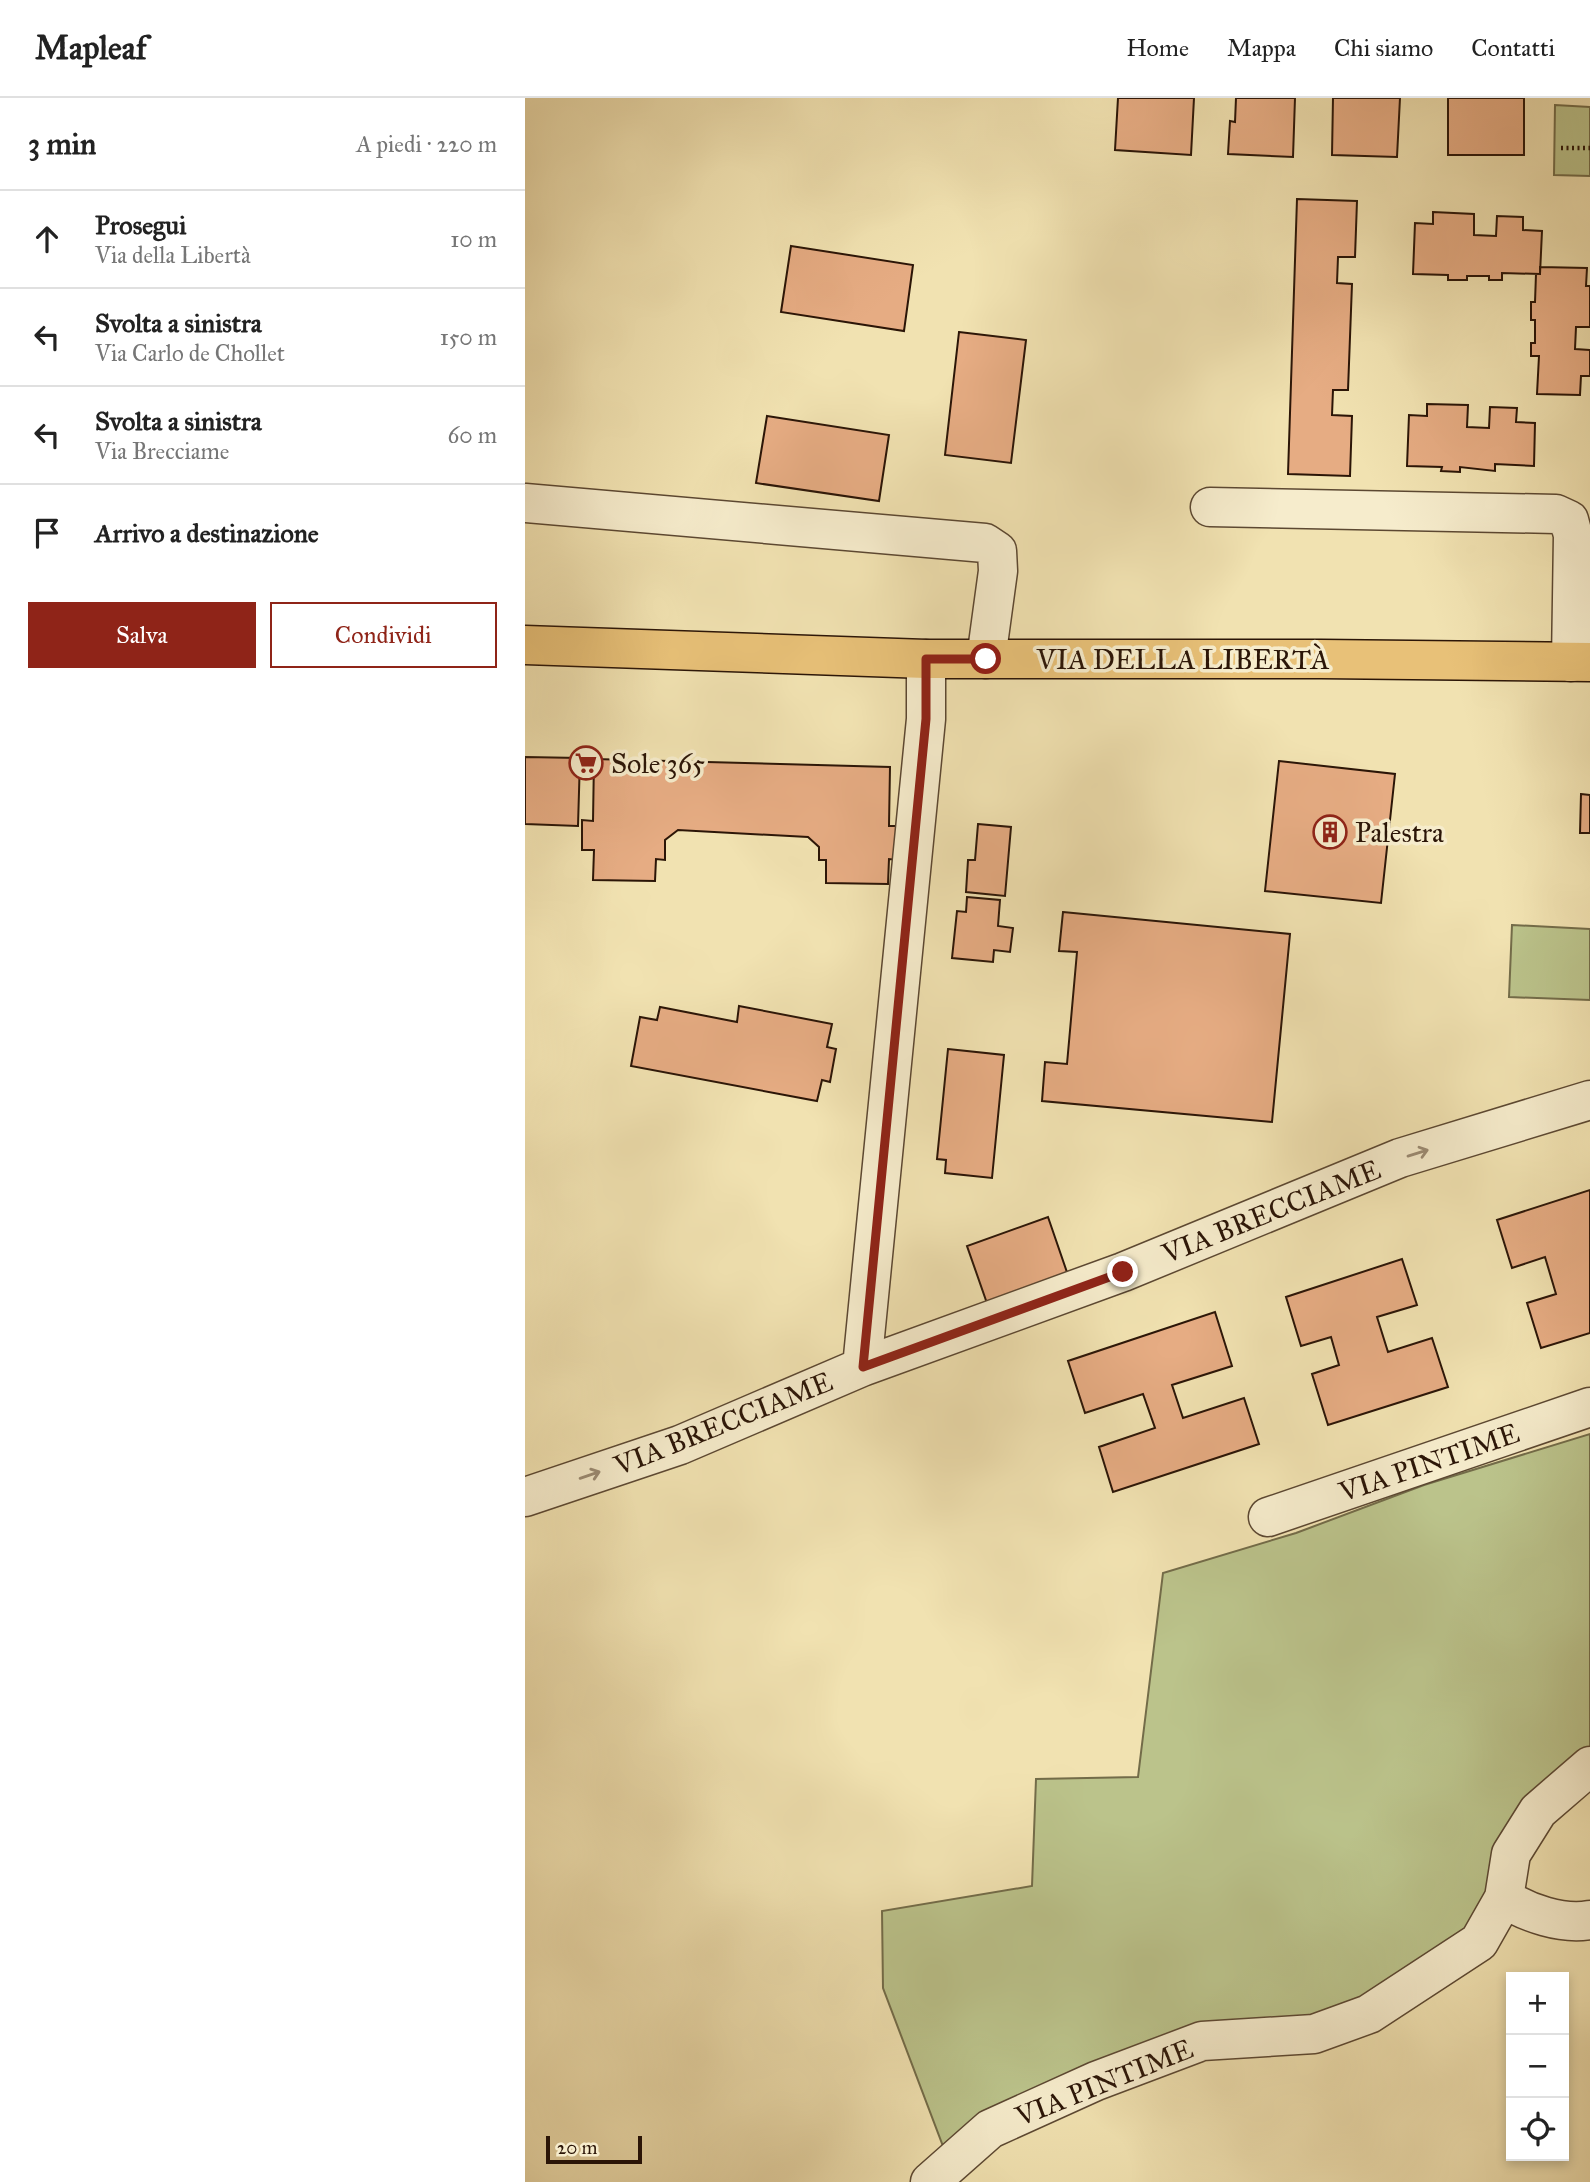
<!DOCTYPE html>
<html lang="it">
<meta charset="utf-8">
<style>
body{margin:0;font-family:"IM FELL Great Primer",serif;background:#f6f6f6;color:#222}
.controls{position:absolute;right:21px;bottom:21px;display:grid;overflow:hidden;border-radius:0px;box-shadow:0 4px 10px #0003}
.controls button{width:63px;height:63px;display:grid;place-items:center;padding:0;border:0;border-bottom:2px solid #e0e0e0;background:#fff;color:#222;font:35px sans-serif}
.scale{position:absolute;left:21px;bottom:18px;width:96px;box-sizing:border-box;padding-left:7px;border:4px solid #2b1507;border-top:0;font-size:19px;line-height:24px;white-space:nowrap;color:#2b1507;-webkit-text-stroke:5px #f6eccc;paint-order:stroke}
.stop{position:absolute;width:21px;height:21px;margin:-16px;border:5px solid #8f2418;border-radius:50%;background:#fff}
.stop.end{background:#8f2418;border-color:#fff;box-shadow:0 2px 7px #0008}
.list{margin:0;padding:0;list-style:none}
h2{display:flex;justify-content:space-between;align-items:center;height:91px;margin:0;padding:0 28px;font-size:30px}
h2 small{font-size:23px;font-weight:400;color:#767676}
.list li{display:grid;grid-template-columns:46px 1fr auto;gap:21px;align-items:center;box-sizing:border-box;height:98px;padding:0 28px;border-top:2px solid #e0e0e0}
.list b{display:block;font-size:26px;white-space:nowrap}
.list p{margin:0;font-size:23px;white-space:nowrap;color:#767676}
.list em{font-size:23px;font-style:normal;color:#767676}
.actions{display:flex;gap:14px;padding:21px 28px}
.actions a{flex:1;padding:16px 0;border:2px solid #8f2418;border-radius:0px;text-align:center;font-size:24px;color:#8f2418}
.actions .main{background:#8f2418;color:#fff}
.icon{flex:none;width:38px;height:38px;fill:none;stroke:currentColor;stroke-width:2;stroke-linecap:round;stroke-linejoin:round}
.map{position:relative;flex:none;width:1065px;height:2084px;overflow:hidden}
header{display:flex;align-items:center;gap:42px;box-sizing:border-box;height:98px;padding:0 35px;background:#fff;border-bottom:2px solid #e0e0e0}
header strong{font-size:33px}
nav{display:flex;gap:38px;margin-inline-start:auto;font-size:24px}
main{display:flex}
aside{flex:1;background:#fff}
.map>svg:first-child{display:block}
</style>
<header>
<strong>Mapleaf</strong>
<nav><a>Home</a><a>Mappa</a><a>Chi siamo</a><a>Contatti</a></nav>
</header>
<main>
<aside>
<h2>3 min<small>A piedi · 220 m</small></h2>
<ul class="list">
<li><svg class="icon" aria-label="ahead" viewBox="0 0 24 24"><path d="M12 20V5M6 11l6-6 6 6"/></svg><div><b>Prosegui</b><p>Via della Libertà</p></div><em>10 m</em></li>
<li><svg class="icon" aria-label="left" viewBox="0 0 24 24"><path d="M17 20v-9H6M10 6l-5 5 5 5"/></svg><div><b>Svolta a sinistra</b><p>Via Carlo de Chollet</p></div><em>150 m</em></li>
<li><svg class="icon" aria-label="left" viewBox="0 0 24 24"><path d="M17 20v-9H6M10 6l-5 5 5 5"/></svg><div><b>Svolta a sinistra</b><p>Via Brecciame</p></div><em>60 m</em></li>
<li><svg class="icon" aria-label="arrive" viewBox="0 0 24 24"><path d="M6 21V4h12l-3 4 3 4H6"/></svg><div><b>Arrivo a destinazione</b></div></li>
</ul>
<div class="actions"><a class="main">Salva</a><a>Condividi</a></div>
</aside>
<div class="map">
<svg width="1065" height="2084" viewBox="0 0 1065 2084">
<rect width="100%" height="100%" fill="#f1e2b1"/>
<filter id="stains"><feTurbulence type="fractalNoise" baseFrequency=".00286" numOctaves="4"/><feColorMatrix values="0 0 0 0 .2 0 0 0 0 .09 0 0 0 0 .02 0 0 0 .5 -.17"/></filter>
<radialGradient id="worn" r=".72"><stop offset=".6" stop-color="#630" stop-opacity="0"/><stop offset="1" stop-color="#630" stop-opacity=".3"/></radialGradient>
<path fill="#bbc38b" stroke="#736c49" stroke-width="2" d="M1030 7 1065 9V78L1029 77Z
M987 827 1065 831V902L984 899Z
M1065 1336V1653L950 1830 805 1921 648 1937 421 2056 358 1890 357 1813 507 1788 511 1681 613 1679 638 1475 771 1435 899 1387Z"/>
<path fill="#e6ac83" stroke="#2b1507" stroke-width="2" d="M593 0H669L666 57 590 52Z
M711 0H770L768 59 703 56 705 23 710 24Z
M808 0H875L872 59 807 57Z
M923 0H999V57H923Z
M772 101 832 103 830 159H813L812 185 827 186 823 292H808L807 317 827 318 825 378 763 376Z
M908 114 949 116V137L971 138 972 118 998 119V132L1017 133 1015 176 977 175V182H964V178H942V182H923V177L888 176 890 125 908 126Z
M266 148 388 167 379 233 256 214Z
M1015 169 1062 170 1061 188H1065V229H1051L1050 251 1065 252V278H1056L1055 297 1012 296 1014 258H1006V245H1010V222H1006V204H1010L1011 176H1015Z
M434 234 501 242 486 365 420 357Z
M902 306 943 307 942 329 964 330 965 309 992 310 991 324 1010 325 1009 368 970 366V373L935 369V374L916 373 917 369 882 368 884 317 902 318Z
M242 318 364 337 354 403 231 385Z
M0 659 55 660 53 728 0 726Z
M55 660 69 661V673L54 672Z
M69 661 365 669 364 728H374L373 762 364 761 363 786 301 785V762H294V749L283 739 153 732 140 742V762L131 761 130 783 68 782 69 752H57V722L68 723Z
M754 663 870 676 856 805 740 793Z
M1056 696 1065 697V735H1055Z
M453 726 486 729 480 798 441 794 443 762H450Z
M442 799 475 802 473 828 488 830 485 854 469 852 468 864 427 860 432 813 441 814Z
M538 814 765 836 747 1024 517 1003 520 964 542 966 552 854 534 853Z
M214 908 307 926 302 949 311 951 305 984 297 982 292 1003 106 968 115 919 132 922 135 909 212 924Z
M423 951 479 957 467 1080 420 1075 421 1062 412 1061Z
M1065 1092V1235L1016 1250 1002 1205 1031 1196 1020 1159 987 1170 972 1122Z
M523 1119 545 1183 464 1211 442 1148Z
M877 1161 892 1207 852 1219 863 1254 907 1240 923 1289 803 1327 787 1276 814 1267 806 1239 776 1248 761 1199Z
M690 1214 707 1268 647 1287 658 1320 719 1300 734 1346 588 1394 574 1349 630 1330 618 1296 560 1315 543 1263Z"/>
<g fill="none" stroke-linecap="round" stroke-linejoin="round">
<defs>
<path id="minor" d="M0 405 460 445 472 453 473 473 461 561
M685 409 1031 416 1044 422 1048 437 1046 564
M337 1269 401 621V561
M0 1399 155 1347 337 1269 598 1174 875 1060 1065 1002
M743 1419 1065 1309
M979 1800C1002 1815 1037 1827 1065 1822
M405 2084 465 2031 571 1983 677 1943 789 1936 844 1916 954 1844 979 1800 986 1756 1013 1713 1065 1668"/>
<path id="major" d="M0 547 401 561H796L1065 564"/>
</defs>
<use href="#minor" stroke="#5c4832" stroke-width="41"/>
<use href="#major" stroke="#2b1507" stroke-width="41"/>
<path stroke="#2b1507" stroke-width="4.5" stroke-dasharray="2 3.5" stroke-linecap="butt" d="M1036 50H1065"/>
<use href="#minor" stroke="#f6eccc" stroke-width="38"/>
<use href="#major" stroke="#e8c178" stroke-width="38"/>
</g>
<defs><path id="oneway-shaft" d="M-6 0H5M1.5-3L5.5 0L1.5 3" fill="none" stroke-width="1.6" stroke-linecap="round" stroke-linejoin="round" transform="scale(1.75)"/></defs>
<g stroke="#9b8b73">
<use href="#oneway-shaft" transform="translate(893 1055) rotate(-17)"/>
<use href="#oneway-shaft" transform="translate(65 1377) rotate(-19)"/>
</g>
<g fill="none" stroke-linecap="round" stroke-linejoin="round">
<path stroke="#8f2418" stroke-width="9" d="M461 561H401V621L338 1269 598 1174"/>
</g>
<defs>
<symbol id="supermarket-ring" viewBox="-11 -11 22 22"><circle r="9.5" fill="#f6eccc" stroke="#8f2418" stroke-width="1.5"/><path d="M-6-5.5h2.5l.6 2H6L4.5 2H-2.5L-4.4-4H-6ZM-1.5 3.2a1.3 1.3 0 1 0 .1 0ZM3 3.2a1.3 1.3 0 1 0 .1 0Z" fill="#8f2418"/></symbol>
<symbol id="building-ring" viewBox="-11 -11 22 22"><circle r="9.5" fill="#f6eccc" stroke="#8f2418" stroke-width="1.5"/><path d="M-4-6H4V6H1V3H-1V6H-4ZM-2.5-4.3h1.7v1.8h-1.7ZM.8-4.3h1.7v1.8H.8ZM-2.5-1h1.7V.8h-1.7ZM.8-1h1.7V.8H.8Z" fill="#8f2418"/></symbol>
</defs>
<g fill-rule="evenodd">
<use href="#supermarket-ring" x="42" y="646" width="38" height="38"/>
<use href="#building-ring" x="786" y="715" width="38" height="38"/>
</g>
<g text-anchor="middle" stroke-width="7" stroke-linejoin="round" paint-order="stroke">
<g font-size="28" fill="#2b1507" stroke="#f6eccc">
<text x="658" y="571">VIA DELLA LIBERTÀ</text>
<text transform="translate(746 1113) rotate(-22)" y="10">VIA BRECCIAME</text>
<text transform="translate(198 1325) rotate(-22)" y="10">VIA BRECCIAME</text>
<text transform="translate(904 1364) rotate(-19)" y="10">VIA PINTIME</text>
<text transform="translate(579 1984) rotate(-22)" y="10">VIA PINTIME</text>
</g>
<g font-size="28" fill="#2b1507" stroke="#f6eccc" text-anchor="start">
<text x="86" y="675">Sole 365</text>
<text x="830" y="744">Palestra</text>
</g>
</g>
<rect width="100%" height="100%" filter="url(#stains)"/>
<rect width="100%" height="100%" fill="url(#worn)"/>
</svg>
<div class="controls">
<button>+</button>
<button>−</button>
<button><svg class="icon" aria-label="locate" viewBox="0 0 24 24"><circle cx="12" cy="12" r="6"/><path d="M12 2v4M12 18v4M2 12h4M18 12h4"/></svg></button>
</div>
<div class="scale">20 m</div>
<div class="stop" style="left:461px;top:561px"></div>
<div class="stop end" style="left:598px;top:1174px"></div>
</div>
</main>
